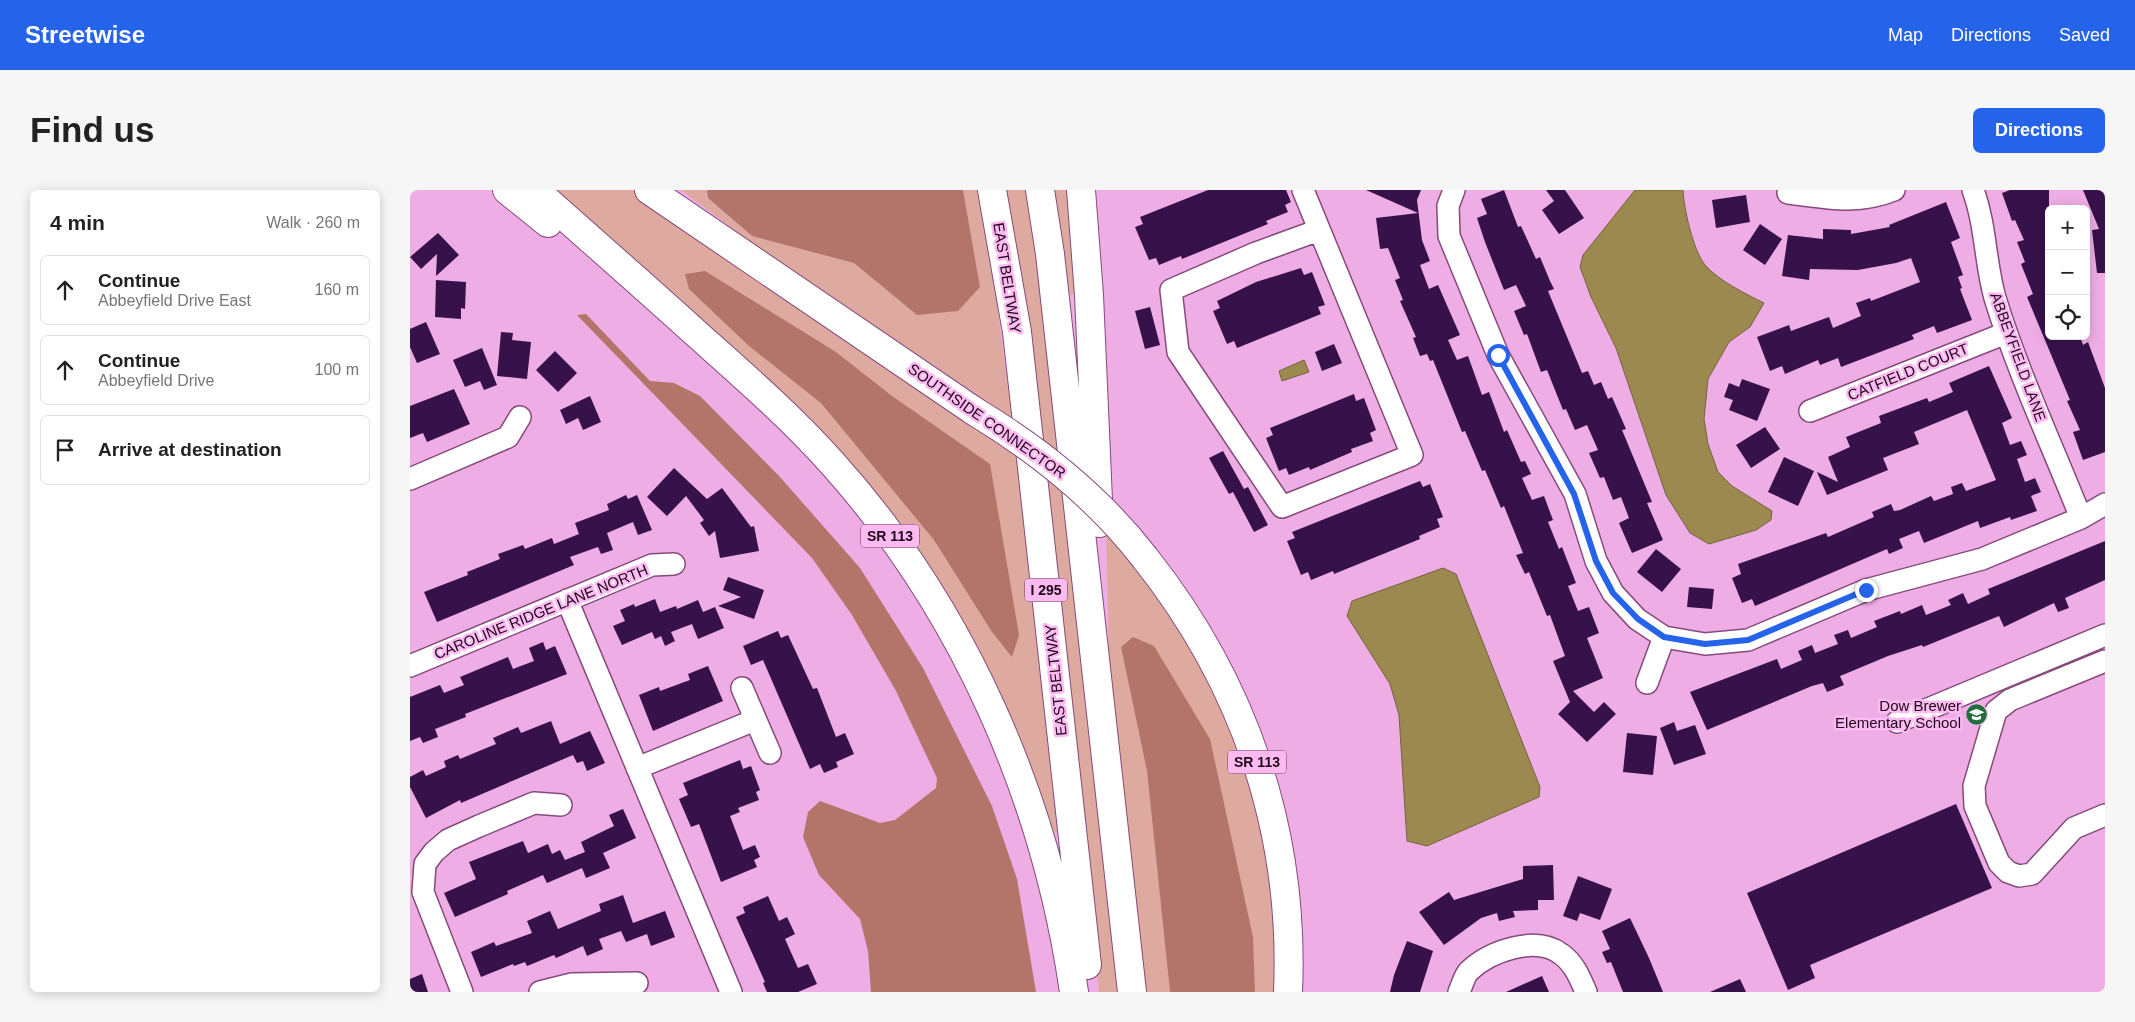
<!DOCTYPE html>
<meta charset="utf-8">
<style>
body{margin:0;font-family:Arial,sans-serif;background:#f6f6f6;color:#222}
.controls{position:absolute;right:15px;top:15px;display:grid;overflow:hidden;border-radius:8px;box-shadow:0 2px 12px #0003}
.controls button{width:45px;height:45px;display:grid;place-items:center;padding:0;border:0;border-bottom:1px solid #e0e0e0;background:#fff;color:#222;font:25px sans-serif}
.stop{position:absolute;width:15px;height:15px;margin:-11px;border:4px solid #2563eb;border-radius:50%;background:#fff}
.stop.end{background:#2563eb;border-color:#fff;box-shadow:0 1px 5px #0008}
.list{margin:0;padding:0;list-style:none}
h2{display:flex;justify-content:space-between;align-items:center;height:65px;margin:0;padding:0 20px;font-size:21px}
h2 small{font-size:16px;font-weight:400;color:#767676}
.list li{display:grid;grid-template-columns:32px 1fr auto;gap:15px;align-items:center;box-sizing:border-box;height:70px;margin:0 10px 10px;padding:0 10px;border:1px solid #e0e0e0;border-radius:8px}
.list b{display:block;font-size:19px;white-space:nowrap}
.list p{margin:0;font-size:16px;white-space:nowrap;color:#767676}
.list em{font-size:16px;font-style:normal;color:#767676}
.icon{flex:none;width:28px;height:28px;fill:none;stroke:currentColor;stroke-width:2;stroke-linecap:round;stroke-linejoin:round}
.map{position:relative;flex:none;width:1695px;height:802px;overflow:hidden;border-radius:8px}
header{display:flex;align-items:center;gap:30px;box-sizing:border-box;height:70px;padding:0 25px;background:#2563eb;color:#fff}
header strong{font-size:24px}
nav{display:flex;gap:28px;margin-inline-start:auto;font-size:18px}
.intro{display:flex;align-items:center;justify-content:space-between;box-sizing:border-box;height:120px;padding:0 30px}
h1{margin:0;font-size:35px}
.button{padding:12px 22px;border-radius:8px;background:#2563eb;color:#fff;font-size:18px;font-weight:700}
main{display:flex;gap:30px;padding:0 30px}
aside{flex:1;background:#fff;border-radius:8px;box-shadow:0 2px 12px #0003}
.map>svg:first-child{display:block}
</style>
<header>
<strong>Streetwise</strong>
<nav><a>Map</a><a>Directions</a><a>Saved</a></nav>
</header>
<div class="intro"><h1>Find us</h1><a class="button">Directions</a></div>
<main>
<aside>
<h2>4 min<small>Walk · 260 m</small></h2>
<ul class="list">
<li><svg class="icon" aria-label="ahead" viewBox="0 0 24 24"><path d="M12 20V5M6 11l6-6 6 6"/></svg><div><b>Continue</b><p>Abbeyfield Drive East</p></div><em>160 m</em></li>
<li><svg class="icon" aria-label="ahead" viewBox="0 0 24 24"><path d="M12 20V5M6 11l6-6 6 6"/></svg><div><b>Continue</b><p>Abbeyfield Drive</p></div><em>100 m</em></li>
<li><svg class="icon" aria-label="arrive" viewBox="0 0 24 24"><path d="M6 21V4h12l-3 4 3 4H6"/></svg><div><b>Arrive at destination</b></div></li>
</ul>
</aside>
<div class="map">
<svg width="1695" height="802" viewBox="0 0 1695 802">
<rect width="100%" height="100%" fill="#eeade4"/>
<path fill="#deaa9f" d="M147 0H223L609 266 650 641 642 643 630 603 585 496 464 303 427 258 367 196Z
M271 0H297L298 8 342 46 444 73 507 125 570 98 553 0H567L582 77 602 228 345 55Z
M593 0H620L652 265 628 247Z
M645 0H666L674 103 660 105Z
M631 283 660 308 713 802H689Z
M696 343 747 400 818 521 859 653 868 802H845L843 747 711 457 737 581 760 802H731L700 507Z"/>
<path fill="#b37569" d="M297 0H553L570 97 548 121 507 125 444 73 342 46 298 8Z
M295 81 426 162 482 206 580 274 609 445 602 467 582 442 524 350 411 213 339 156 279 99 275 84Z
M176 124 240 191 264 193 290 206 370 287 450 378 513 478 582 616 607 689 626 802H461L458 761 450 729 409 685 393 647 398 622 410 611 470 633 485 630 526 598 527 588 486 501 442 425 402 368 167 125Z
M723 447 744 456 800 549 843 747 845 802H760L737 581 711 457Z"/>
<path fill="#9c894f" stroke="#76623f" d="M1225 0H1273C1274 19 1283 60 1295 75 1309 91 1336 104 1354 113L1340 137 1319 152 1298 189 1294 229 1298 254 1308 282 1322 296 1362 321 1361 330 1346 340 1299 354 1280 343 1256 305 1206 158 1181 107 1170 77 1173 65Z
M894 170 899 182 872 191 869 181Z
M1033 378 1046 384 1130 597 1129 607 1017 656 997 651 989 525 980 494 937 426 942 411Z"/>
<path fill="#37114a" d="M798 0H876L881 12 875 15 878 22 856 31 858 34 772 69 771 66 749 75 746 68 739 70 725 37 733 34 730 27Z
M956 0H1011L1007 10 1012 50 1020 71 1010 75 1019 99 1028 95 1050 145 1038 150 1047 170 1058 166 1072 205 1079 202 1094 242 1097 240 1111 272 1115 271 1121 284 1112 288 1122 310 1134 306 1143 330 1138 332 1149 359 1152 357 1166 393 1158 396 1168 421 1179 417 1189 443 1177 448 1193 488 1163 501 1184 522 1194 512 1206 524 1177 552 1148 524 1160 512 1143 471 1155 466 1140 425 1137 426 1119 382 1115 384 1106 365 1113 363 1094 316 1091 318 1075 280 1072 281 1055 241 1052 242 1023 170 1020 171 1017 164 1010 166 1003 148 1006 147 990 111 993 110 985 90 990 88 978 58 970 59 966 28 1008 23Z
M1094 0 1108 37 1111 36 1126 69 1130 67 1140 91 1144 99 1138 101 1172 183 1178 181 1184 195 1191 192 1198 209 1202 207 1216 239 1212 240 1242 312 1237 313 1253 350 1222 363 1209 333 1219 328 1211 307 1203 310 1194 287 1190 288 1179 263 1188 260 1177 235 1165 240 1156 219 1153 220 1137 180 1131 182 1117 144 1114 145 1104 121 1116 116 1106 95 1094 100 1075 52 1067 28 1077 24 1071 9Z
M1136 0H1155L1174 28 1149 44 1132 20 1144 11Z
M1600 0H1639V146H1670L1673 155 1678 152 1695 198V262L1673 270 1663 242 1670 240 1657 211 1660 210 1617 107 1623 104 1611 74 1615 72 1607 52 1614 50 1605 30 1602 31 1592 3Z
M1673 0H1695V83H1687L1682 40 1689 39Z
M1336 5 1340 32 1306 38 1302 10Z
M1536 12 1550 48 1541 52 1553 85 1548 87 1552 98 1550 99 1562 130 1527 143 1524 136 1502 145 1504 149 1431 177 1428 168 1410 175 1408 170 1375 184 1372 176 1360 181 1347 147 1379 135 1381 141 1419 127 1423 138 1451 126 1446 113 1460 108 1461 111 1510 92 1501 68 1486 73 1448 80 1400 79 1399 90 1372 86 1378 45 1413 49V39L1441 40V44L1480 37 1479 35Z
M1350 34 1372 49 1355 75 1333 60Z
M28 43 49 65 26 86 27 64 11 79 0 67Z
M891 78 894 85 902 82 915 115 908 117 911 124 827 158 824 151 817 154 803 121 810 118 807 111 846 92Z
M26 90 56 92 55 119 51 118V129L25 127Z
M740 117 750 155 735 159 725 121Z
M16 132 30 164 7 173 0 157V139Z
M91 142 103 143 102 150 121 152 117 189 87 186Z
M924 154 932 173 912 181 905 162Z
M72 158 87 195 74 200 70 191 55 197 43 170Z
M145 161 167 183 148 202 126 180Z
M1579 176 1602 228 1592 233 1600 255 1611 251 1617 265 1607 269 1615 292 1625 288 1631 302 1621 306 1627 321 1601 330 1600 327 1570 338 1568 331 1514 353 1509 341 1489 349 1493 358 1479 364 1477 359 1345 416 1342 409 1332 413 1322 388 1331 384 1328 374 1416 343 1418 347 1464 327 1462 322 1481 314 1484 321 1490 320 1521 306 1524 311 1543 304 1541 297 1552 293 1556 301 1586 290 1557 220 1504 242 1509 254 1473 268 1478 280 1417 305 1407 282 1428 292 1418 267 1440 257 1436 247 1471 233 1469 226 1517 208 1519 212 1543 202 1539 193Z
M1332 189 1360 199 1347 231 1319 220 1323 210 1314 207 1319 193 1329 197Z
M44 199 60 234 17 252 13 243 0 248V216Z
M944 204 946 211 954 208 966 240 960 243 963 251 941 259 942 262 900 280 899 277 879 285 876 278 869 281 856 248 863 245 860 238Z
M180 206 191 232 173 240 168 228 156 234 150 220Z
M1355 237 1370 259 1341 278 1326 255Z
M813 261 834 299 838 297 858 335 844 342 823 302 819 304 799 268Z
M1374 267 1404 281 1388 316 1358 302Z
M264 278 297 309 312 298 341 337 344 336 349 361 310 368 305 341 299 346 290 333 294 330 276 306 257 326 237 307Z
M1010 291 1013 297 1020 294 1033 327 1027 329 1030 337 1009 346 1010 349 924 384 923 381 901 390 898 382 891 385 877 351 885 348 882 342Z
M216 305 218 309 227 305 242 340 228 345 223 332 197 343 203 360 191 364 188 357 160 367 164 375 27 432 14 402 58 385 57 382 90 369 88 364 113 355 115 359 142 348 144 354 169 344 165 333 199 320 197 314Z
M1695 351V390L1655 408 1659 418 1648 422 1644 413 1594 437 1589 426 1513 457 1512 455 1478 466 1435 484 1430 486 1434 495 1417 502 1413 493 1402 496 1297 540 1280 502 1367 469 1371 479 1392 470 1388 461 1402 455 1405 463 1428 454 1424 445 1438 440 1441 448 1467 437 1464 431 1490 421 1491 424 1512 415 1516 425 1541 415 1538 410 1553 403 1558 414 1580 404 1578 399Z
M1246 359 1271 379 1252 402 1227 382Z
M318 387 354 400 344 429 308 416 331 407 313 400Z
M1279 397 1304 399 1302 419 1277 417Z
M245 409 250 422 266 416 267 419 288 410 293 422 305 417 314 438 288 449 282 434 261 442 265 451 255 456 251 446 245 449 242 442 212 455 203 436 215 431 210 420 224 414 225 417Z
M368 441 371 448 378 445 403 499 407 498 426 547 435 543 444 564 426 572 428 577 414 583 410 574 400 579 353 470 341 475 333 456Z
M133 452 136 460 145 456 157 484 55 524 56 527 25 539 28 547 13 553 10 547 0 551V507L30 495 34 503 54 495 50 487 98 467 103 479 124 471 119 458Z
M298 476 313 511 243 541 229 505 249 497 250 501 280 490 278 484Z
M141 531 150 554 180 541 195 573 177 581 173 571 167 573 163 565 51 613 50 610 16 628 0 597V587L13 580 16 586 36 577 34 571 48 565 50 569 86 554 83 548 108 537 111 543Z
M1264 532 1267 541 1285 535 1296 564 1264 575 1250 538Z
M1217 543 1247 546 1243 585 1213 582Z
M330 570 333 579 341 576 350 600 346 602 349 610 328 618 330 622 320 626 333 660 345 655 350 667 344 670 347 677 311 692 289 634 281 637 269 609 278 605 273 593Z
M1546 614 1582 698 1400 775 1405 788 1378 800 1337 703Z
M213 619 226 648 193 663 200 678 176 688 172 678 137 693 133 685 97 701 98 704 45 727 34 703 66 689 59 672 113 651 118 663 138 654 142 664 150 660 155 670 175 662 171 652 204 636 199 625Z
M1143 675 1144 710H1128V720L1103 721 1105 727 1089 731 1087 723 1071 728 1034 755 1009 722 1039 702 1044 710 1113 689V676Z
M1168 686 1202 699 1190 730 1170 723 1167 731 1153 726Z
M213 705 223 733 255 721 265 747 241 756 237 744 216 752 211 741 189 749 193 759 177 766 173 756 146 768 144 765 117 776 115 772 104 776 103 774 71 787 61 762 84 752 86 756 122 743 117 731 140 721 148 739 191 721 189 714Z
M358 706 369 731 377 727 385 744 375 749 388 778 398 774 407 794 388 802H357L353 793 355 792 326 727 335 723 333 717Z
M1220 728 1239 768 1253 802H1213L1201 772 1197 773 1192 762 1200 759 1192 741Z
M997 751 1023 761 1010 802H980L984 785Z
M12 784 18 802H0V789Z
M1132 786 1139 802H1096Z
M1330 789 1336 802H1300Z"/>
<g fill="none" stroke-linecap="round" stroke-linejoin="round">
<defs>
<path id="minor" d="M893 0 1002 265 872 317 768 162 761 100 846 63 909 40
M1044 0 1038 16 1039 46 1088 165 1165 304 1186 371 1203 403 1227 429 1254 447 1295 454 1338 450 1456 400 1572 369 1671 328 1695 314
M1563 0C1576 35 1575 73 1585 108 1608 183 1642 255 1671 328
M1378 3C1417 8 1447 15 1484 0
M1400 221 1596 143
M0 289 98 247 110 227
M157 410 321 802
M1695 471 1600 510 1586 521 1564 596 1565 616 1589 673 1598 682 1609 686 1622 684 1664 638 1695 625
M0 476 242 375 264 374
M1237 493 1254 447
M332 498 360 563
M1487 532 1695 445
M227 578 345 530
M52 802 13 702 15 674 24 662 38 650 69 636 124 613 151 615
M130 802 162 794 227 793
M1049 802C1052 796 1054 786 1059 781 1080 761 1126 745 1151 764 1164 773 1170 788 1176 802"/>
<path id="highway" d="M97 0 138 33
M125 0C180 49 235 97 289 146 335 187 382 228 423 274 554 420 636 608 664 802
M239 0 564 221
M582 0 607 142 677 775
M630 0 640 64 722 802
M671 0 679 105 689 333
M735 368C835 494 885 642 878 802"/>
</defs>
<use href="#minor" stroke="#854b7d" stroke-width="24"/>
<use href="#highway" stroke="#854b7d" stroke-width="30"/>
<use href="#minor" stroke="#fff" stroke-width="21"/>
<use href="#highway" stroke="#fff" stroke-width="28"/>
<defs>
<path id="highway-bridge" d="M564 221C630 261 688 307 735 368"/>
</defs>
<use href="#highway-bridge" stroke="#854b7d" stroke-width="30" stroke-linecap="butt"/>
<use href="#highway-bridge" stroke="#fff" stroke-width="28"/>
</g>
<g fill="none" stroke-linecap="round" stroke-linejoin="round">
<path stroke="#2563eb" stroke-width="6" d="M1088 165 1164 304 1186 371 1203 403 1228 429 1254 447 1295 454 1338 450 1456 400"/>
</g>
<defs>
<symbol id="school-disc" viewBox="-11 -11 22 22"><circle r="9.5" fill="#206e3d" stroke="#fcbaf1"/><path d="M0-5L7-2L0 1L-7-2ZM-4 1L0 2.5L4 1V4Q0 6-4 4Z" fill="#fff"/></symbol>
</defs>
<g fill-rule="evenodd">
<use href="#school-disc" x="1554" y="512" width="25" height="25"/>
</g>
<g text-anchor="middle" stroke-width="5" stroke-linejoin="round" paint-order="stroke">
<g fill="#fcbaf1" stroke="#613d5b" stroke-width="1">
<rect x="451" y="334.5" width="58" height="23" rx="4"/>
<rect x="615" y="388.5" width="42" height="23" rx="4"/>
<rect x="818" y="560.5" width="58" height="23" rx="4"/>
</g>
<g font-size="14" font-weight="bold" fill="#1e071b">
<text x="480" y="351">SR 113</text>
<text x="636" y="405">I 295</text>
<text x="847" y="577">SR 113</text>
</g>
<g font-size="15" fill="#1e071b" stroke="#fcbaf1">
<text transform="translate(597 88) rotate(81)" y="5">EAST BELTWAY</text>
<text transform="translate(1608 167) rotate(70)" y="5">ABBEYFIELD LANE</text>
<text transform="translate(1498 182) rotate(-22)" y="5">CATFIELD COURT</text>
<text transform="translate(577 231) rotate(35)" y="5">SOUTHSIDE CONNECTOR</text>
<text transform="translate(131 422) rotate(-22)" y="5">CAROLINE RIDGE LANE NORTH</text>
<text transform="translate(646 490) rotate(-96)" y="5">EAST BELTWAY</text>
</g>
<g font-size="15" fill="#1e071b" stroke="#fcbaf1" text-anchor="end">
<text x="1551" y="521">Dow Brewer<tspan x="1551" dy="17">Elementary School</tspan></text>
</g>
</g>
</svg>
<div class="controls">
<button>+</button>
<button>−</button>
<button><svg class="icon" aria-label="locate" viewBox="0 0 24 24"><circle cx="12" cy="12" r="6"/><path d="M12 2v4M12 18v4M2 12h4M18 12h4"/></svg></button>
</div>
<div class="stop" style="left:1088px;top:165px"></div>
<div class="stop end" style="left:1456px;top:400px"></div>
</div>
</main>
